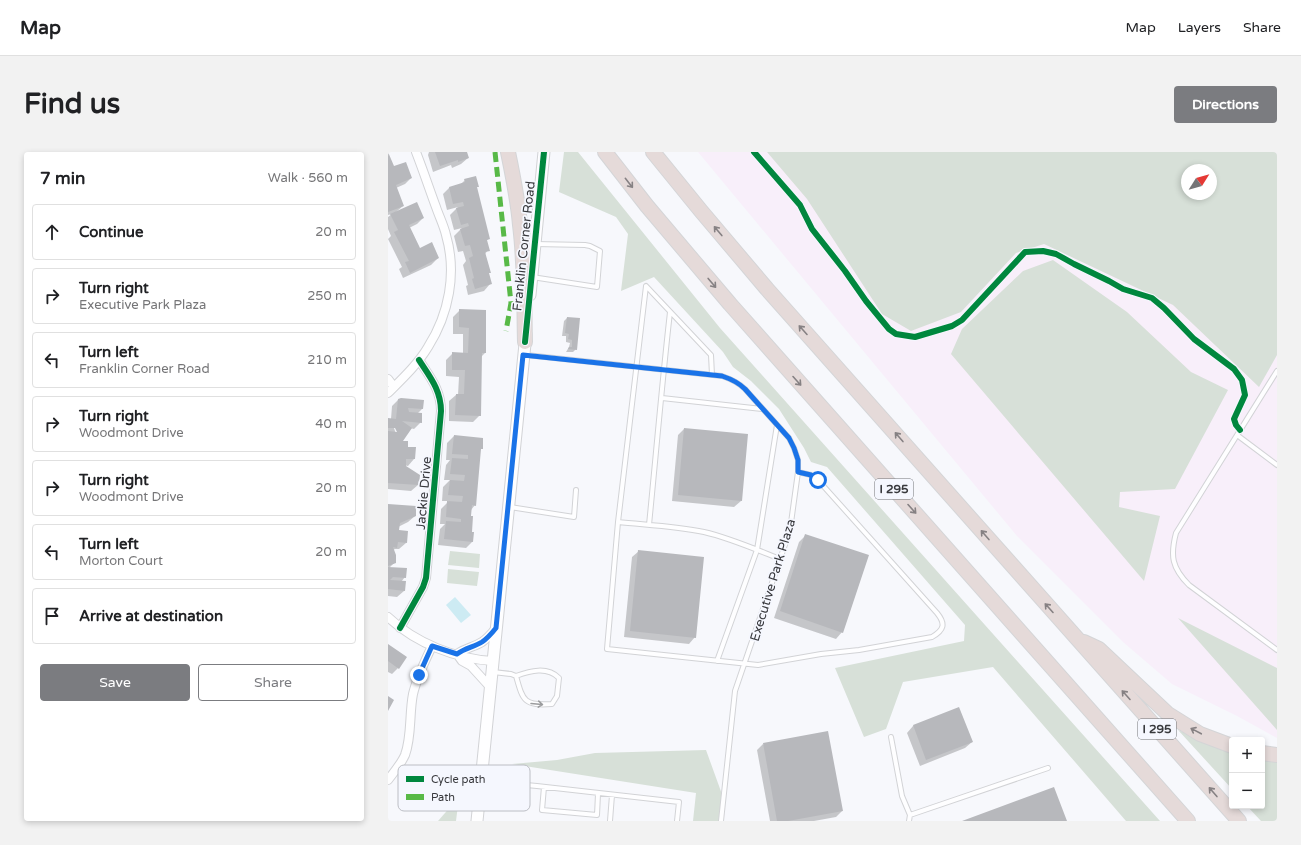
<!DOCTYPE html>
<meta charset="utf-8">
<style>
body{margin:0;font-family:"Varela Round",sans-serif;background:#f2f2f2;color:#202124}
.controls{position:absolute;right:12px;bottom:12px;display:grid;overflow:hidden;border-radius:4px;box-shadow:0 2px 6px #0003}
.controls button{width:36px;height:36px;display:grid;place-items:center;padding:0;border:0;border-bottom:1px solid #e0e0e0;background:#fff;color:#202124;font:20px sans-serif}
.compass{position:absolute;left:793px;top:12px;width:36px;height:36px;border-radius:50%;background:#fff;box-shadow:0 2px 6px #0003;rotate:53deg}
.stop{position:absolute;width:12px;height:12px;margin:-9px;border:3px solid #1a73e8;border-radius:50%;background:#fff}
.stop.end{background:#1a73e8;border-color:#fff;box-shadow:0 1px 4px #0008}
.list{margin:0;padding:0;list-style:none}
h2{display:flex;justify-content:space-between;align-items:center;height:52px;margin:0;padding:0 16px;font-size:17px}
h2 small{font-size:13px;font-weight:400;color:#757577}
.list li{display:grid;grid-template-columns:26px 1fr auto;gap:12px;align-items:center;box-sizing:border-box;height:56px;margin:0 8px 8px;padding:0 8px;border:1px solid #e0e0e0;border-radius:4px}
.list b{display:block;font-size:15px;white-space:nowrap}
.list p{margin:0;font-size:13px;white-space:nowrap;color:#757577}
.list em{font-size:13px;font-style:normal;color:#757577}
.actions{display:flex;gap:8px;padding:12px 16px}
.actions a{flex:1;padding:9px 0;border:1px solid #7b7c80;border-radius:4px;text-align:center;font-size:14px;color:#7b7c80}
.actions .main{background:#7b7c80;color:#fff}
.icon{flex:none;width:22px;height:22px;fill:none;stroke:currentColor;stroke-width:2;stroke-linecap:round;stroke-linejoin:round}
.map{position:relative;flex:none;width:889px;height:669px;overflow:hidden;border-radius:4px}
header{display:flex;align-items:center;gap:24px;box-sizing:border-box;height:56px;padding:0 20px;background:#fff;border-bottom:1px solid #e0e0e0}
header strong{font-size:19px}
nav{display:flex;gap:22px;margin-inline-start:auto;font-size:14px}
.intro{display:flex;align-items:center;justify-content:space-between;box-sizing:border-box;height:96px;padding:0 24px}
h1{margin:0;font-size:28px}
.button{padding:10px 18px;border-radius:4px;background:#7b7c80;color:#fff;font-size:14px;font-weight:700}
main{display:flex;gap:24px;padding:0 24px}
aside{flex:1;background:#fff;border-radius:4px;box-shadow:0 2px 6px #0003}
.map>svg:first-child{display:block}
</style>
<header>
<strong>Map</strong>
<nav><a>Map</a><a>Layers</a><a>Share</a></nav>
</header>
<div class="intro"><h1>Find us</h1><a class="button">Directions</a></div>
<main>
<aside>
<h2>7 min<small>Walk · 560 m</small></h2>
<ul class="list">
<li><svg class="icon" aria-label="ahead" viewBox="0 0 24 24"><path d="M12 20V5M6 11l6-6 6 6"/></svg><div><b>Continue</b></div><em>20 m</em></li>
<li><svg class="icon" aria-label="right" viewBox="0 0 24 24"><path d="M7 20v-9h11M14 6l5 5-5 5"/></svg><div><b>Turn right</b><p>Executive Park Plaza</p></div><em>250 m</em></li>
<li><svg class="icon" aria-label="left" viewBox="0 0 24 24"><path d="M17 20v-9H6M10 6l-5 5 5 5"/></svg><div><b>Turn left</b><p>Franklin Corner Road</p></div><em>210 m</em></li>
<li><svg class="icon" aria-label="right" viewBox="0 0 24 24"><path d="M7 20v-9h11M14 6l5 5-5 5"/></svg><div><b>Turn right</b><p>Woodmont Drive</p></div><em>40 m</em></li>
<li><svg class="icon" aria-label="right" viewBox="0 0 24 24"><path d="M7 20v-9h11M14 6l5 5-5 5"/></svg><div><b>Turn right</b><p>Woodmont Drive</p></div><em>20 m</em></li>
<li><svg class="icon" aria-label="left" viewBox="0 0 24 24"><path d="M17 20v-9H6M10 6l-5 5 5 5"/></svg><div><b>Turn left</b><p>Morton Court</p></div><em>20 m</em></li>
<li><svg class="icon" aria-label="arrive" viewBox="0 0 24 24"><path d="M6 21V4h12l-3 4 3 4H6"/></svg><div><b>Arrive at destination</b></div></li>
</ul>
<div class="actions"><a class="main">Save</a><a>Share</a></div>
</aside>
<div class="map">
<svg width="889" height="669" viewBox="0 0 889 669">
<rect width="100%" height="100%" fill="#f7f8fc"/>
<path fill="#f8effa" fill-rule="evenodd" d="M310 0H889V586L849 564 784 532 735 490 629 384ZM799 18H823V42H799Z"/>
<path fill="#d7e0d8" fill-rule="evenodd" d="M176 0H190L332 176 772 669H738L605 515 515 530 498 577 476 585 447 516 576 489 577 473 439 315 423 310 416 296 391 257 363 229 345 215 335 200 266 125 233 139 240 82 228 65 171 40Z
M379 0H889V203L871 235 785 153 656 92 628 101 573 160 523 179 494 162 419 47ZM799 18H823V42H799Z
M665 108 739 160 803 220 840 238 787 337 732 340 731 355 772 364 756 429 563 202 574 177 635 119Z
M62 399 92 402 91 416 60 413Z
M60 417 91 420 89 434 59 431Z
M790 466 889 516V578Z
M790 578 844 601V637Z
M318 598 335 645 332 669H305L308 641 124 612 169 608 207 601Z
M874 607 889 608V669H873L859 654H874Z
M71 645 68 669H50Z"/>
<path fill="#cdebf3" d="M67 445 83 463 73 471 58 453Z"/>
<path fill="#0003" fill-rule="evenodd" d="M41 0H78L80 6 73 12 64 16 63 13 45 20 40 3Z
M0 4 5 16 23 26 17 32 8 36 15 54 8 60 35 66 29 72 21 76 31 97 50 106 43 113 15 126 11 117 14 115 0 87 3 84 0 77V65L4 62 0 63Z
M77 28 88 36 100 87 98 89 100 98 97 102 102 120 100 122 102 132 96 139 80 143 78 134 80 133 75 113 78 109 75 99 70 100 66 84 74 76 66 78 62 63 70 55 59 58 55 42 61 36 72 33Z
M72 158 97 201 93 205 92 263 85 270 61 269V249L68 243H70L71 225 58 224V208L65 201 75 202V182H65V165Z
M179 166 188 197 185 200H178L181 195 182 191 178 190V184H174L176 169Z
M10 248 35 249 34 257 29 262 33 270 26 277 22 276 13 290 18 296H27L26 307 20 314 15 313 30 333 23 339 0 337V267H3L4 254ZM6 276H8L11 284 9 285Z
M296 277 353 349 346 355 284 349 290 283Z
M66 284 92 298 87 353 83 358V380L85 381 84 390 78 396 50 393 52 377 57 372H52L53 357 61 349H54L55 335 62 328H56L58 313 62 308H58L59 291Z
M0 353 27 364 20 370 10 375V379L18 391 11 397H7L5 398 7 410 1 416 17 425 13 430 16 439 9 445 0 444Z
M418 383 454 480 448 487 386 466 411 390Z
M251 399 307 485 301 492 236 485 244 405Z
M0 493 10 516 4 522 0 520Z
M571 557 584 590 577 596 532 614 519 581 525 574Z
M375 592 454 659 448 665 426 669H382L369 598Z"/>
<path fill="#b7b8bc" d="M0 0 6 14 18 10 24 26 8 33 16 54 0 60Z
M47 0H79L81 6 70 10V8L52 14Z
M88 24 91 35H89L102 87 99 88 102 99 97 100 103 121H101L104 132 87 137 84 127 86 126 81 106 85 104 82 93 77 94 72 77 81 74 80 71 73 73 68 56 76 54 75 50 65 52 61 35 77 30 76 27Z
M29 50 36 66 21 73 32 96 44 90 51 106 22 121 17 110 21 109 6 80 10 78 2 62Z
M71 157 98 158V201H94L93 264 67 263 68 242H76L77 218H64V200L80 201 81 176 71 175Z
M179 165 192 166 189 198 180 197 181 195H184V188L180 187 181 182 177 181Z
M13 246 36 248 35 257 20 256 21 260 34 261V271L14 269 24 276 15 289H20V295H28L27 307H18V314L32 323 31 333 0 331V279L9 280 7 276H0V266L8 267 10 247Z
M296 276 360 282 354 349 290 343Z
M66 283 95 286V297H93L88 354 84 353 83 364H85L84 380H86L85 390 56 387 58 369 73 370V367L58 365 59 349 74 350 75 344 60 343 62 328 76 329 77 323 62 322 64 306 80 307V303L64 302Z
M0 352 28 354V364L12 371 11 378 20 379 19 391 10 390 9 396 5 395 8 403V411L0 414Z
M417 382 481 403 455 481 392 459Z
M250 398 316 405 308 486 242 479Z
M0 415 19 416 18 426 5 425 2 428 18 429 17 439 0 437Z
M0 492 19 505 11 517 0 509Z
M0 544 6 548 0 559Z
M571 555 585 590 538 608 525 573Z
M440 579 455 659 400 669H389L375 591Z
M666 635 679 669H574Z"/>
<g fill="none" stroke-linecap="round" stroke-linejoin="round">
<defs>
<path id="lane" d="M144 125 209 135 212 99 202 94 197 93 147 92
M138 203 334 224C343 227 350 230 357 237L401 286 406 296 410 308V320L402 378 347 539 333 669
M889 219 788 381C782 404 784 416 801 433L889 498
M324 223 323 203 258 134 230 370 219 497 370 513 433 502 471 498 544 485C556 478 558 472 549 461L430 328 423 323 410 320
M274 246 374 257
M849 283 889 313
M122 355 186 365 188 338
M230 370C259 373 288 374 316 380 342 386 367 397 392 407
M261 373C268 302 274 231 282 160
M329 509 369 398 389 273
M105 520 123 522 128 524C142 519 159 514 171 526L169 544 164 552C136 554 135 549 128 524
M503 585 514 644 522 663 521 669
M94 629 149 634 291 650 289 669
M156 635 154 658 209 663 210 642
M522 663 660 616
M222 669 224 643"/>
<path id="street" d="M0 227 6 235
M0 241C14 227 30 212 40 195 61 162 69 121 58 83 56 74 51 64 48 55 41 36 35 18 28 0
M0 465C27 491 68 507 105 509
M12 476 35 435 38 426 53 259C53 238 42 225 31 208
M103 536 83 514 74 509 69 502C77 496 86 495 94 490 100 486 104 481 108 476
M0 628C6 620 13 612 17 603 24 584 21 562 25 542 29 525 37 509 44 494"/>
<path id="secondary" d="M142 143 156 0
M89 669 138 182"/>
<path id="highway" d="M120 0C125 24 130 48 132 73 137 112 136 151 137 190
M217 0 259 54 342 152 800 669
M265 0 313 59 379 137 851 669
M696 490 711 497 780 562 812 582 844 594
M874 601 889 603"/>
</defs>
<use href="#lane" stroke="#d2d3d6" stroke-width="6"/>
<use href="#street" stroke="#d2d3d6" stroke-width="10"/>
<use href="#secondary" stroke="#d2d3d6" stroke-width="13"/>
<use href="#highway" stroke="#d4d5d7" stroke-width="16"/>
<use href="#lane" stroke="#fefeff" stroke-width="4"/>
<use href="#street" stroke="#fefeff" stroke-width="8"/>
<use href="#secondary" stroke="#fefeff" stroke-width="11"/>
<use href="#highway" stroke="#e5dad9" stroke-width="14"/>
<path stroke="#58b947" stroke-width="5" stroke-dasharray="10 5" stroke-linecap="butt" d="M107 0 123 151 118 179"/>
<defs>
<path id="cycleway" d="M366 0 412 53 424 77 457 119 478 149 501 177 508 182 527 185 564 174 574 168 637 100 655 99 668 102 686 112 721 129 735 137 764 146 776 156 806 187 846 217 854 228 857 243 846 267 848 273 852 278
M137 190 156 0
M12 476 35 435 38 426 53 259C53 238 42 225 31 208"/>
</defs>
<use href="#cycleway" stroke="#f5f7fe" stroke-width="8"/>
<use href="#cycleway" stroke="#00873e" stroke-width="6"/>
</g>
<defs><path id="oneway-shaft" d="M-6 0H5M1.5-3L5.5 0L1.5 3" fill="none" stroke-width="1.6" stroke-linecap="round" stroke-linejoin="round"/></defs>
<g stroke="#868183">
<use href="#oneway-shaft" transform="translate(241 31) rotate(52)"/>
<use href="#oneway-shaft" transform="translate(330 79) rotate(-130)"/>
<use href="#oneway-shaft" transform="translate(324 131) rotate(50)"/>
<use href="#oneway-shaft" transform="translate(415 178) rotate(-132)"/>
<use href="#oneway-shaft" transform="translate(409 229) rotate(48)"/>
<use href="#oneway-shaft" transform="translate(511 285) rotate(-131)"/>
<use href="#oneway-shaft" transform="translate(524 357) rotate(48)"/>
<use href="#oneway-shaft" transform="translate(597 383) rotate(-131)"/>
<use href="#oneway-shaft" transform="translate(661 456) rotate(-132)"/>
<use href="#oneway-shaft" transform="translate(738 543) rotate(-132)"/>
<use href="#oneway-shaft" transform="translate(808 579) rotate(-152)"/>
<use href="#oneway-shaft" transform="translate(825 640) rotate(-131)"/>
</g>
<use stroke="#9b9c9e" href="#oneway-shaft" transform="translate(149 552) rotate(5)"/>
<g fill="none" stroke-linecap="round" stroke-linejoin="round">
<path stroke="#1a73e8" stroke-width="5" d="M31 523 44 494 69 502C77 496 86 495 94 490 100 486 104 481 108 476L135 203 334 224C343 227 350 230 357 237L401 286 406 296 410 308V320L423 323 430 328"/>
</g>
<g text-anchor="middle" stroke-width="3.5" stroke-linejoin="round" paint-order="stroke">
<g fill="#f5f7fe" stroke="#717277" stroke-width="1">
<rect x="487" y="327" width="38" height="20" rx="3"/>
<rect x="750" y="567" width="38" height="20" rx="3"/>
</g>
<g font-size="12" font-weight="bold" fill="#38393d">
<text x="506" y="341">I 295</text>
<text x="769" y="581">I 295</text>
</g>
<g font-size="13" fill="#38393d" stroke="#f5f7fe">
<text transform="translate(135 94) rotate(-84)" y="5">Franklin Corner Road</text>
<text transform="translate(35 341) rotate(-85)" y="5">Jackie Drive</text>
<text transform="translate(384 428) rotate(-73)" y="5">Executive Park Plaza</text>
</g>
</g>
<rect x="10" y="613" width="132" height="46" rx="6" fill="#f5f7fe" stroke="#bcbec4" stroke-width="1"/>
<rect x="18" y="624" width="18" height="6" fill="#00873e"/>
<rect x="18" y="642" width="18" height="6" fill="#58b947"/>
<g font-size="11" fill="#38393d">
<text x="43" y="631">Cycle path</text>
<text x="43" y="649">Path</text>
</g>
</svg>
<div class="controls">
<button>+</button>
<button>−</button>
</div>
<svg class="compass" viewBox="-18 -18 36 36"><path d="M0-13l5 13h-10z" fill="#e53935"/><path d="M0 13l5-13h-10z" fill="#757577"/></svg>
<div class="stop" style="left:430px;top:328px"></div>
<div class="stop end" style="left:31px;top:523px"></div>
</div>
</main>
